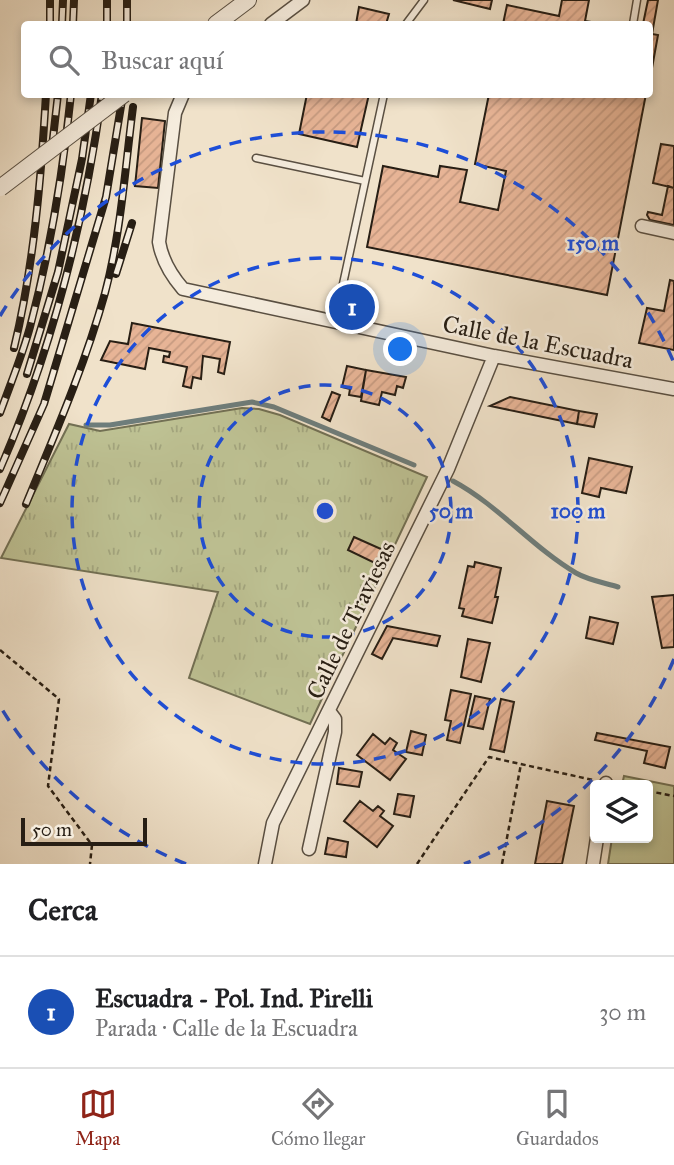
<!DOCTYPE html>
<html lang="es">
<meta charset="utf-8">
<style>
body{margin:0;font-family:"IM FELL Great Primer",serif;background:#f2f2f2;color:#202124}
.controls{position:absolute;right:21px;bottom:21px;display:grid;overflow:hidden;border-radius:7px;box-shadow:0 4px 10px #0003}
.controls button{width:63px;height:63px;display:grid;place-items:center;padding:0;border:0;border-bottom:2px solid #e0e0e0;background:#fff;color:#202124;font:35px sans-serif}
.scale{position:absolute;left:21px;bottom:18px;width:126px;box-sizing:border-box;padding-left:7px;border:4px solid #271e14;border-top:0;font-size:19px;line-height:24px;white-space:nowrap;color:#271e14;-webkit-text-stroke:5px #f5ecdd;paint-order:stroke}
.you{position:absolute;left:401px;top:350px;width:24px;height:24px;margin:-18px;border:5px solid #fff;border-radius:50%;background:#1a73e8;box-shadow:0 0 0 10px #1a73e833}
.badge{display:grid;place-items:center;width:46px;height:46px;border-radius:50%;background:#8f2418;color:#fff;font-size:23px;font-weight:700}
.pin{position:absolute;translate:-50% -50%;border:4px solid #fff;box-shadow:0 2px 7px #0006}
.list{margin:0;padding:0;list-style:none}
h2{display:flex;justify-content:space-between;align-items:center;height:91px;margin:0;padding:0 28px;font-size:30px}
h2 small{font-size:23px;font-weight:400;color:#757577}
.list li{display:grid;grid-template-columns:46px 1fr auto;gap:21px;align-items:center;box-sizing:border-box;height:112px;padding:0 28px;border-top:2px solid #e0e0e0}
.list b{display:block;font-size:26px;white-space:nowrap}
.list p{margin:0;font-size:23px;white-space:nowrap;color:#757577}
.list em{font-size:23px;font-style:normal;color:#757577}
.icon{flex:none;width:38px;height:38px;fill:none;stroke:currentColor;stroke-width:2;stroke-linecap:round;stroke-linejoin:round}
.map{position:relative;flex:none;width:674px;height:864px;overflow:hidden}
.search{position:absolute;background:#fff;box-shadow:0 4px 10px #0003;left:21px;right:21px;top:21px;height:77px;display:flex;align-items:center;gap:18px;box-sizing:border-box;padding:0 24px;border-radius:7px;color:#757577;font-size:26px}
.sheet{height:203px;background:#fff}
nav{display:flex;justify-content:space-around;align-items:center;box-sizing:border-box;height:98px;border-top:2px solid #e0e0e0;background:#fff;font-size:19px;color:#757577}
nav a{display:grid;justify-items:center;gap:4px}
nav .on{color:#8f2418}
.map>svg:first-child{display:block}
</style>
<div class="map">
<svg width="674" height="864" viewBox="0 0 674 864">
<defs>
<pattern id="grass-tufts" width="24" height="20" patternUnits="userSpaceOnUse" patternTransform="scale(1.75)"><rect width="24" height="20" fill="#bec294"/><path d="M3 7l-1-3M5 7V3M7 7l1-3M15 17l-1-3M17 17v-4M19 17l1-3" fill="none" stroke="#a3a67f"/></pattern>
<pattern id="building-hatch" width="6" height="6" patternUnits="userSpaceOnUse" patternTransform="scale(1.75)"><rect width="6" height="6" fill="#e7b496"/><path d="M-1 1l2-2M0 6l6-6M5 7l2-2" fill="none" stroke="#c69a80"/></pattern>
</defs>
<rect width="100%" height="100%" fill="#f0e2ca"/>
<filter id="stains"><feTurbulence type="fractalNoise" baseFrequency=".00286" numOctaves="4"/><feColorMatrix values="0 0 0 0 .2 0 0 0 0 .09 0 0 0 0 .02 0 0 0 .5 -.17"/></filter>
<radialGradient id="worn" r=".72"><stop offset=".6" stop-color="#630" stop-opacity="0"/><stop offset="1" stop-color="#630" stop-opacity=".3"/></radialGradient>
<path fill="url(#grass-tufts)" stroke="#727054" stroke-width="2" d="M242 408 259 409 280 415 427 477 310 724 189 678 218 592 1 558 69 424 100 431Z"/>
<path fill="#bec294" stroke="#727054" stroke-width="2" d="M624 776 674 786V864H608L612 838H648V785H622Z"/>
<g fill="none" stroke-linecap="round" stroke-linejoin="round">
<path stroke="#6e7d7b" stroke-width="5" d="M86 425H110L252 402 274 407 414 465
M453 481C498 505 532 547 576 573 588 580 605 583 618 587"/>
</g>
<path fill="url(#building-hatch)" stroke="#271e14" stroke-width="2" d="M453 0H492L490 9Z
M562 0H589L585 21 604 24H503L507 5 559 16Z
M648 0H658L652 34 658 35 650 79V24H643Z
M359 7 389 14 386 24H356Z
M307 94H369L357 147 299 134Z
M489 94H646L607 295 367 247 383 166 438 177 440 166 467 170 460 202 498 210 506 171 475 164Z
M142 118 165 121 158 188 135 186Z
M661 144 674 146V188L653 183Z
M668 186 674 188V225L650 220 647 215 648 212 662 215Z
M670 280 674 281V350L639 343 647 308 664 311Z
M132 323 230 342 224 374 218 372 220 359 203 356 201 379 193 377 191 388 183 386 187 367 163 362 164 356 169 357 170 352 149 348 145 369 101 360 110 341 128 344Z
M347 366 366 370 361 397 349 395 350 389 342 387Z
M366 370 406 377 403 388 397 386 395 395 382 392 379 405 361 401Z
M332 392 340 395 330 421 322 417Z
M510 397 579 411 577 424 490 406Z
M579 411 597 414 594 427 577 424Z
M589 458 632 467 626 493 601 488 599 497 582 493Z
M354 537 390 553 383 567 348 550Z
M475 562 501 568 495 597H498L492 623 462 616 464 609 459 608 468 566 474 567Z
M674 595V647L662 648 652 597Z
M590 617 618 623 613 644 586 638Z
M387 626 440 636 437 646 393 638 382 659 372 654Z
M468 639 490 643 481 682 461 677Z
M451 690 471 694 460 743 447 740 451 721 445 720Z
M475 696 490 699 483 729 468 726Z
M501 699 514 702 504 752 490 749Z
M411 731 426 735 422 755 406 752Z
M597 733 670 747 665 768 644 763 647 751 595 740Z
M373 734 385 744 390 738 397 743 393 750 406 759 390 780 357 755Z
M339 768 362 772 359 787 337 784Z
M398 794 414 796 410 817 394 814Z
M360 801 373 811 378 806 384 811 380 816 393 826 377 847 344 821Z
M547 801 574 806 562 864H535Z
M328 838 348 842 346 857 325 854Z"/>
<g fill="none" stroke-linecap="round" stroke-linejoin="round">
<defs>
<path id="service" d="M406 24 424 0
M633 24 637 0
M256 158 365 181
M335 321 384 94"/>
<path id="minor" d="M271 24 303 0
M183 94 175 113 159 242C162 260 170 274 183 289L494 356 674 389
M642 226 674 233
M606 785V783
M309 849 335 732V719L329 711
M265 864 273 823 448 469 494 356
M593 864 597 838"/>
<path id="tertiary" d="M216 24 248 0"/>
</defs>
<use href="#service" stroke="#594f42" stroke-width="9"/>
<use href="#minor" stroke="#594f42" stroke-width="15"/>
<use href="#tertiary" stroke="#594f42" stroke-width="18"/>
<path stroke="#271e14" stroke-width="2.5" stroke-dasharray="5 3.5" stroke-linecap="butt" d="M0 650 59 699 48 786 92 845 90 864
M648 791 674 796
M417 864 489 757 593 780
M502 864 521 764"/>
<use href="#service" stroke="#f5ecdd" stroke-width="6"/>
<use href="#minor" stroke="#f5ecdd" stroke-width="12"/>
<use href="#tertiary" stroke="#f5ecdd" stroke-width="16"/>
<defs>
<path id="rail" d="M50 24V0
M62 24 63 0
M73 24 74 0
M107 24V0
M127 24V0
M52 147 58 94
M116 274 132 223
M14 348C34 265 41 179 46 94
M27 374 58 272 82 159 91 94
M0 413C10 385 22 356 30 327 50 251 63 173 71 94
M0 469C52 350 84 224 102 94
M0 503 44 404 106 197 123 94
M26 504C55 434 85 365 105 293 121 233 125 169 133 107"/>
</defs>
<use href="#rail" stroke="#271e14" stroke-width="8"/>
<use href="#rail" stroke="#f5ecdd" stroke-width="5" stroke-dasharray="16" stroke-linecap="butt"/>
<defs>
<path id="tertiary-bridge" d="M0 188 124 94"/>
</defs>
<use href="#tertiary-bridge" stroke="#594f42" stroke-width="18" stroke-linecap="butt"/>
<use href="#tertiary-bridge" stroke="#f5ecdd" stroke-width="16"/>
</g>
<g fill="none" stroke="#1d4ed8" stroke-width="3.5" stroke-dasharray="12 9">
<circle cx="325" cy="511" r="126"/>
<circle cx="325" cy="511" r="253"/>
<path d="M674 659A379 379 0 0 1 464 864M186 864A379 379 0 0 1 0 706M0 316A379 379 0 0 1 674 363"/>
</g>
<g text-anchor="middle" stroke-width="5" stroke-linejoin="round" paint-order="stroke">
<g font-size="24" fill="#271e14" stroke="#f5ecdd">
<text transform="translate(538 342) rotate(11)" y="8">Calle de la Escuadra</text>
<text transform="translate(351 620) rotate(-64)" y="8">Calle de Traviesas</text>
</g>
</g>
<circle cx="325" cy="511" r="10" fill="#1d4ed8" stroke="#f5ecdd" stroke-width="3.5"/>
<g font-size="21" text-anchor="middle" font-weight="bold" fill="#1d4ed8" stroke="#f5ecdd" stroke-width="5" stroke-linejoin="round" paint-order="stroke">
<text x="593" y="250">150 m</text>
<text x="451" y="518">50 m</text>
<text x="578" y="518">100 m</text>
</g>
<rect width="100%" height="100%" filter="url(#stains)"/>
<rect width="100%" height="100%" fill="url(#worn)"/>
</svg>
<div class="controls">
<button><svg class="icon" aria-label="layers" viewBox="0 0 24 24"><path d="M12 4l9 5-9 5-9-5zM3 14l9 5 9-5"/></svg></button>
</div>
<div class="scale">50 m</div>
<div class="you"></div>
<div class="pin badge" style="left:352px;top:307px;background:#1a4fb4">1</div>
<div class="search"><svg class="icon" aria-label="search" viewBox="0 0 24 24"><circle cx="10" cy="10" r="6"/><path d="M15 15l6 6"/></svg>Buscar aquí</div>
</div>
<section class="sheet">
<h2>Cerca<small></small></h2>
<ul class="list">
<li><span class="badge" style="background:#1a4fb4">1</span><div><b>Escuadra - Pol. Ind. Pirelli</b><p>Parada · Calle de la Escuadra</p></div><em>30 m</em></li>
</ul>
</section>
<nav>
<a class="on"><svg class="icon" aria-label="map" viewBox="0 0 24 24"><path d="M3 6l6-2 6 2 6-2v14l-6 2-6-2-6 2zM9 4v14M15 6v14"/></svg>Mapa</a>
<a><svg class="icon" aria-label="directions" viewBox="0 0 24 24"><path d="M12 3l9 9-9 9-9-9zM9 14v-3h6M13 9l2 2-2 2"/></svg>Cómo llegar</a>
<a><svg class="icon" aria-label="saved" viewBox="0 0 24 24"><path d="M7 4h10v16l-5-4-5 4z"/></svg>Guardados</a>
</nav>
